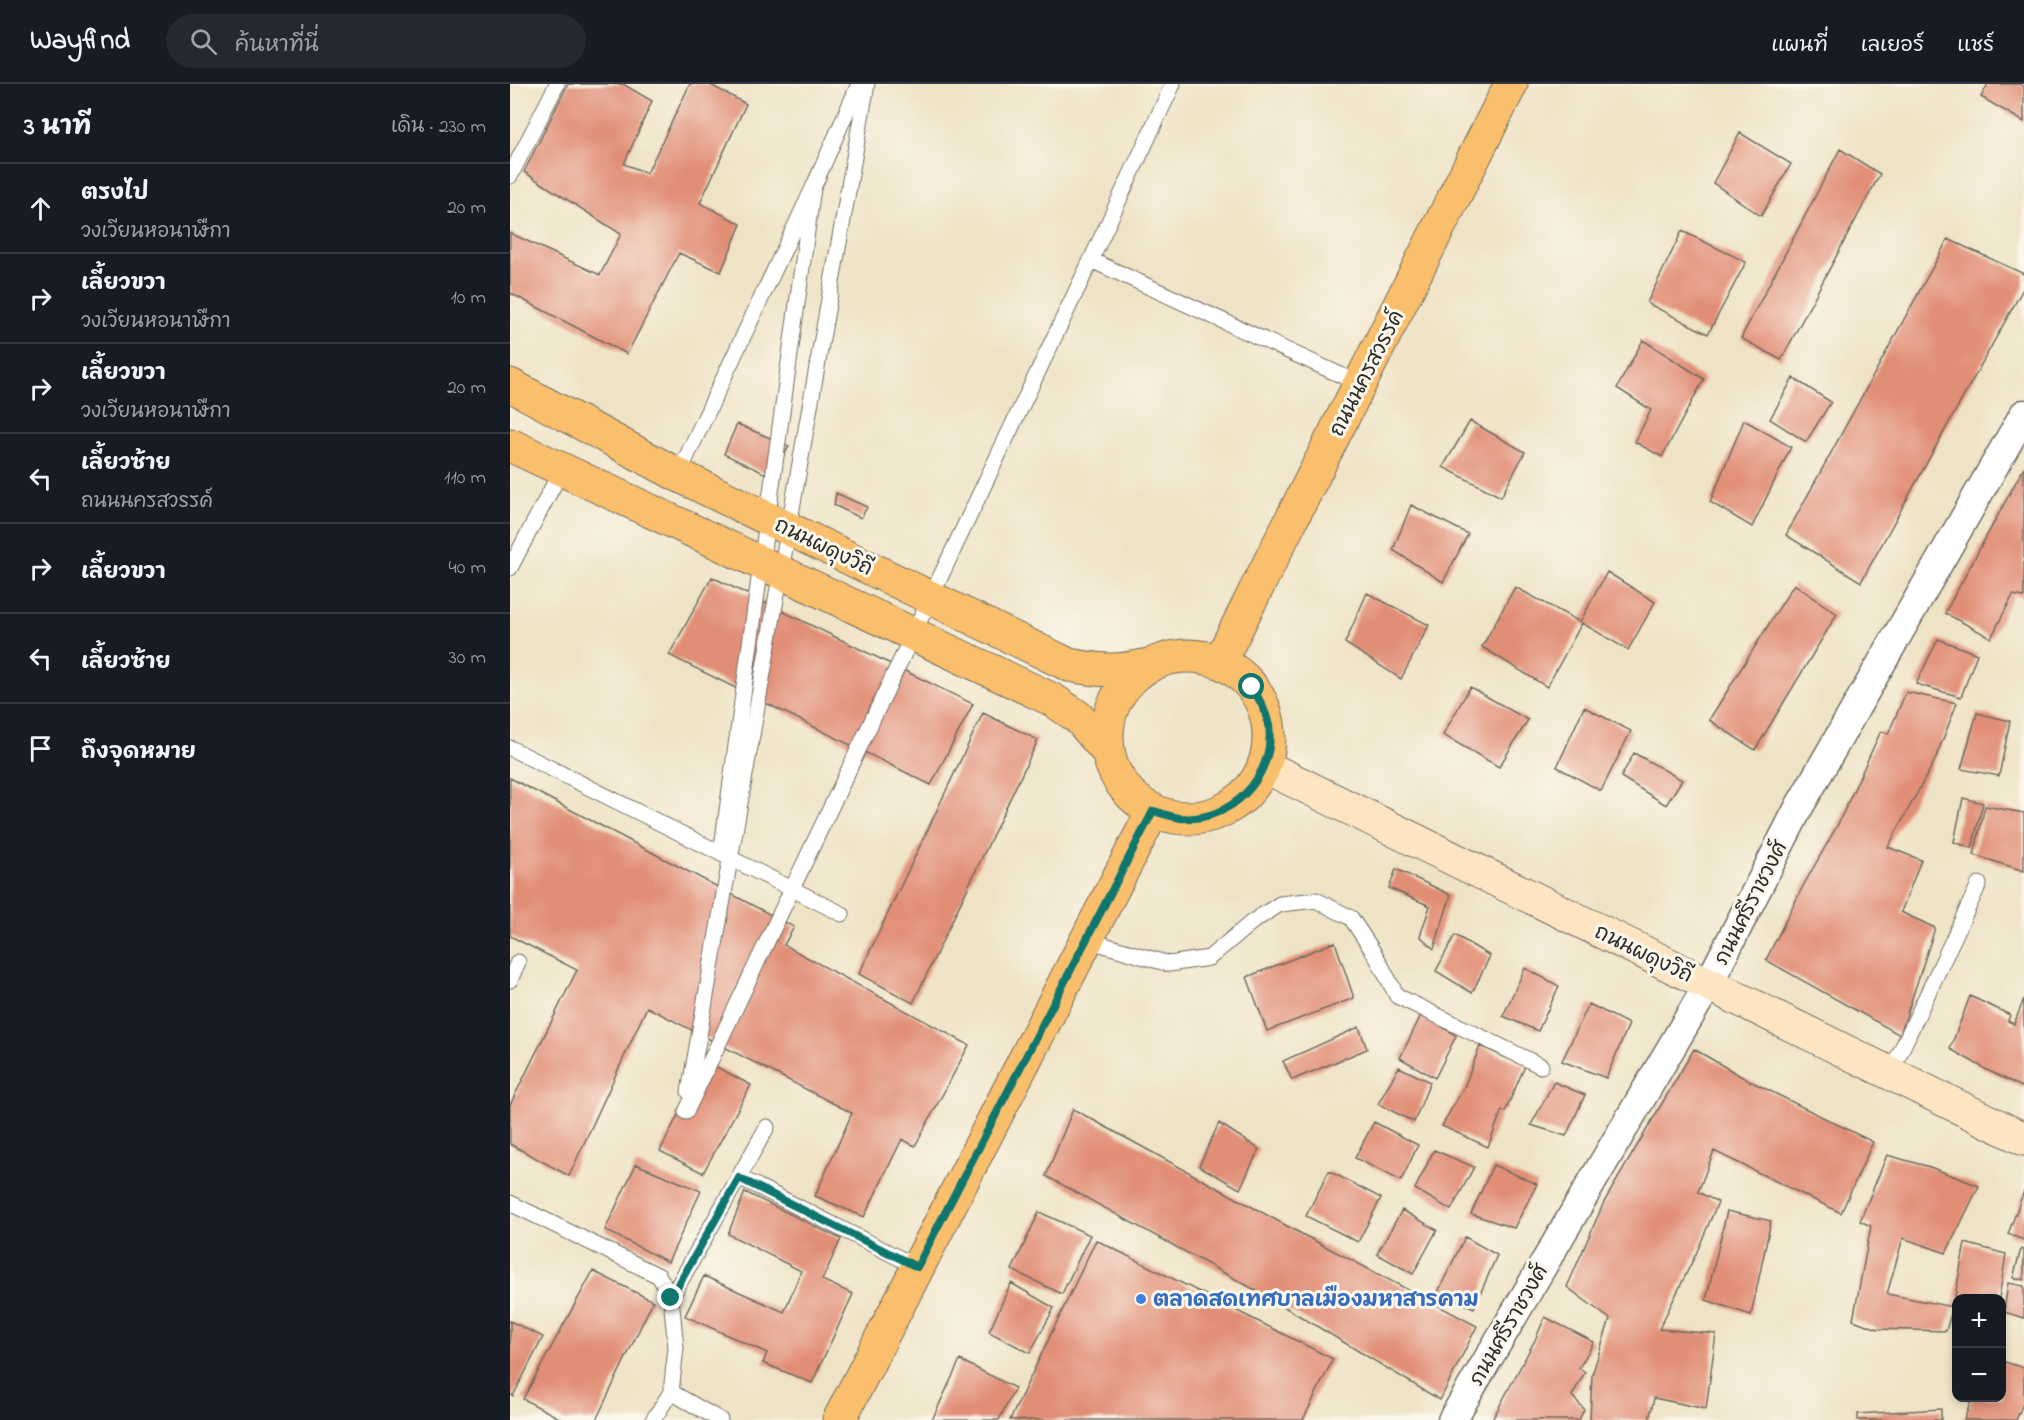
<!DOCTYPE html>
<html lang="th">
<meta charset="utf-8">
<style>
body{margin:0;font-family:"Indie Flower","Playpen Sans Thai",sans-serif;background:#242831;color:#f1f3f6}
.controls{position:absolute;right:18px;bottom:18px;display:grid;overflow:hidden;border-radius:12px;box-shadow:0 3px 9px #0003}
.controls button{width:54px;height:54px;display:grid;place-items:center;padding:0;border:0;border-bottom:2px solid #363941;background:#171b24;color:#f1f3f6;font:30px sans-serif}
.stop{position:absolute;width:18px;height:18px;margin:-14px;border:4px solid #0f766e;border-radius:50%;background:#fff}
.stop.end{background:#0f766e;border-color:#fff;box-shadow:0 2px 6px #0008}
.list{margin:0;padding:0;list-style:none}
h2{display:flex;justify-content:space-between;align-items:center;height:78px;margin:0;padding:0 24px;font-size:26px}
h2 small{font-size:20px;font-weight:400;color:#9ea1a6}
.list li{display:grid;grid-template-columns:39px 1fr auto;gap:18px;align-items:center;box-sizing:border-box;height:90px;padding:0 24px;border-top:2px solid #363941}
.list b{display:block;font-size:22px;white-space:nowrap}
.list p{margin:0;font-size:20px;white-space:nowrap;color:#9ea1a6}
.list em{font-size:20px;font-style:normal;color:#9ea1a6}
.icon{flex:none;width:33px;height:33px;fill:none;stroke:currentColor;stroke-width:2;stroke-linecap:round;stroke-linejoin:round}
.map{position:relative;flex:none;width:1514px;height:1336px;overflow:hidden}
header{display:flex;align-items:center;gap:36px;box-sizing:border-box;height:84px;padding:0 30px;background:#171b24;border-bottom:2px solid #363941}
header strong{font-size:28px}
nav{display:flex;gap:33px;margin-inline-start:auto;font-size:21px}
.search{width:420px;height:54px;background:#242831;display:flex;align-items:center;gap:15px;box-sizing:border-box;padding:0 21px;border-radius:33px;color:#9ea1a6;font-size:22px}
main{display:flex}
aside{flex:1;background:#171b24}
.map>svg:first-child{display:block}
</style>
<header>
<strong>Wayfind</strong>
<div class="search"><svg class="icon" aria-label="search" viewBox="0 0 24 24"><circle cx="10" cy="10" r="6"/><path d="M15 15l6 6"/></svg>ค้นหาที่นี่</div>
<nav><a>แผนที่</a><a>เลเยอร์</a><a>แชร์</a></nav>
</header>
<main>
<aside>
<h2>3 นาที<small>เดิน · 230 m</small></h2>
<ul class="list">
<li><svg class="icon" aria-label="ahead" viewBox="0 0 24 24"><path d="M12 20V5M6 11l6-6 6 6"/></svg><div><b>ตรงไป</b><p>วงเวียนหอนาฬืกา</p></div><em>20 m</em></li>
<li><svg class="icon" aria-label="right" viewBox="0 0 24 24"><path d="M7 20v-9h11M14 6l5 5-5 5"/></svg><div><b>เลี้ยวขวา</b><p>วงเวียนหอนาฬืกา</p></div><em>10 m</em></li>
<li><svg class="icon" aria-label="right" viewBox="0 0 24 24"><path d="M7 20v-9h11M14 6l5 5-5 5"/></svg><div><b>เลี้ยวขวา</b><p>วงเวียนหอนาฬืกา</p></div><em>20 m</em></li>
<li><svg class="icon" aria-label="left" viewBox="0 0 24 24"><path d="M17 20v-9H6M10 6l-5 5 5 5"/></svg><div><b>เลี้ยวซ้าย</b><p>ถนนนครสวรรค์</p></div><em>110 m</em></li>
<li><svg class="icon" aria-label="right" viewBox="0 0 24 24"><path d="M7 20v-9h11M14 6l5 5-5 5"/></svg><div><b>เลี้ยวขวา</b></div><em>40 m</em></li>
<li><svg class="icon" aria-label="left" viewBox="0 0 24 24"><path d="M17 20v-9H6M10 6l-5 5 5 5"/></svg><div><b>เลี้ยวซ้าย</b></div><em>30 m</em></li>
<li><svg class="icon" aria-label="arrive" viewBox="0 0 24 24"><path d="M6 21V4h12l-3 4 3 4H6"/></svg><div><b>ถึงจุดหมาย</b></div></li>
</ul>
</aside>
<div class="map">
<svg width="1514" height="1336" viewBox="0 0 1514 1336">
<rect width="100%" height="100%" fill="#fbf7ec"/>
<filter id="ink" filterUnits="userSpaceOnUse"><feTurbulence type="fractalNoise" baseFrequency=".0167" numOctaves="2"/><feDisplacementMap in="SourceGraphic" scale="12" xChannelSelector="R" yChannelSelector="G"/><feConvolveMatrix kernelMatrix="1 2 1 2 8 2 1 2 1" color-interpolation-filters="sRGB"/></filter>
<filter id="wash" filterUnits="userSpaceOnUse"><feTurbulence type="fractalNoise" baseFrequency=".008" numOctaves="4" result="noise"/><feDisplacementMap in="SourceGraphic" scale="24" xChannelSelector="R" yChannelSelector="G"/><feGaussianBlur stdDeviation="1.35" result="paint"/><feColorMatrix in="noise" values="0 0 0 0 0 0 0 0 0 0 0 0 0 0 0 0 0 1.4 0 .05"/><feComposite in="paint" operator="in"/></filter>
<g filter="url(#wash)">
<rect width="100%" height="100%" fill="#efe3c5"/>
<g id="blocks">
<path fill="#e18e76" d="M58 0H113L142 17 114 80 137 89 180 0H199L236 20 190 119 231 140 211 188 169 169 117 270 0 209V149L90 191 111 150 14 88Z
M1478 0H1509L1514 2V38L1471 13Z
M1230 49 1281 80 1251 132 1203 99Z
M1330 65 1370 90 1271 276 1231 254Z
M1172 147 1236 178 1198 250 1137 219Z
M1438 155 1514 190V203L1351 498 1276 451Z
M1133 256 1194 295 1152 373 1125 358 1141 326 1107 304Z
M1283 294 1321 318 1296 358 1260 335Z
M1234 336 1281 363 1242 443 1200 418Z
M960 337 1015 368 991 413 933 383Z
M227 340 279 362 262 393 214 370Z
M1514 383V513L1503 511 1481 554 1435 529Z
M326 409 357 423 351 434 324 421Z
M901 421 958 450 933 498 883 466Z
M1097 488 1145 518 1118 566 1072 539 1037 603 972 563 1005 503 1070 538Z
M202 493 463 620 421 701 159 571Z
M1284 500 1327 530 1245 666 1199 636Z
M857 509 919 541 891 595 835 559Z
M1428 555 1467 570 1451 613 1406 600Z
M960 603 1018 636 989 683 933 651Z
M1396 608 1447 619 1425 676 1378 763 1411 776 1391 828 1425 844 1390 951 1256 876 1293 802 1327 742 1371 647 1378 650Z
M1074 623 1121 647 1091 707 1047 683Z
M473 629 528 656 403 919 349 890Z
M1467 629 1500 637 1489 692 1451 685Z
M1124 669 1172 696 1156 721 1111 693Z
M0 694 284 843 274 861 459 961 405 1062 392 1055 354 1133 305 1112 342 1029 137 923 59 1092 0 1060V1021L67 886 0 852Z
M1453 714 1473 719 1462 764 1444 758Z
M1475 722 1514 729V787L1464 771Z
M886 785 941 811 924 865 910 852 920 822 879 804Z
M945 851 980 872 962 909 926 887Z
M825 858 844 914 757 947 737 893Z
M1015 884 1049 902 1028 947 993 932Z
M1460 912 1500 931 1498 937 1504 940 1514 915V1004L1479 987 1440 965Z
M1079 920 1119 940 1096 994 1052 977Z
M912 929 946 952 925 994 890 974Z
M849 943 857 965 782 996 773 977Z
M970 962 1015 982 995 1028 992 1026 978 1063 932 1042 952 1006H953Z
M1184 965 1234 994 1363 1058 1331 1129 1204 1067 1188 1108 1208 1118 1186 1170 1149 1245 1206 1250 1196 1325 1144 1314 1139 1336H1080L1082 1291 1100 1235 1057 1203 1094 1118Z
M195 977 241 1001 193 1089 150 1067Z
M889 983 920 998 904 1038 868 1020Z
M1044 998 1075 1011 1056 1052 1021 1041Z
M563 1025 788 1148 967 1242 930 1316 758 1213 536 1092Z
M864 1038 908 1061 891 1097 845 1074Z
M709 1039 749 1065 730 1105 689 1082Z
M924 1066 964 1083 941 1126 905 1105Z
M1377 1071 1420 1083 1469 1102 1436 1169 1393 1154 1377 1210 1443 1223 1436 1247 1368 1245 1343 1236 1361 1142 1350 1137Z
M126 1080 191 1107 158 1178 95 1146Z
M983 1081 1027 1100 1004 1144 961 1130Z
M819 1087 871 1114 848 1158 796 1132Z
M1514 1107V1156L1498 1150Z
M235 1108 331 1155 312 1196 343 1210 302 1299 253 1279 257 1269 175 1232 194 1192 274 1228 291 1187 218 1150Z
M892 1126 927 1146 903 1190 867 1170Z
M1217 1127 1261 1137 1241 1231 1196 1216Z
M529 1128 580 1151 552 1210 502 1186Z
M955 1153 987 1171 964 1224 928 1208Z
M586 1156 823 1275 793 1336H500Z
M1455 1159 1496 1170 1489 1214H1446V1224L1443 1223Z
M1511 1165 1514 1166V1196L1503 1194Z
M83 1187 143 1217 86 1336H53L13 1315Z
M501 1199 544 1224 520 1269 479 1248Z
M1498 1199 1514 1202V1234L1494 1228Z
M1035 1233 1084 1258 1069 1284 1075 1288 1062 1312 1074 1325 1069 1336H982L1025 1256Z
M0 1237 33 1253 3 1312 0 1310Z
M450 1276 505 1304 489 1336H422Z
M1492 1277 1514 1284V1317L1506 1336H1454L1462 1314H1492Z
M1431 1325V1336H1348V1330Z"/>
</g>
</g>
<g filter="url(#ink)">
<use href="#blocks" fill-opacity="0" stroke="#706b61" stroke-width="1.5"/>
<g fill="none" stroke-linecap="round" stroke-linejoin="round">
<defs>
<path id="service" d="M0 92 47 0
M581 176 663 0
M168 391 303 104 349 0
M0 484 52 385
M0 664 332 830
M211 770 303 104
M577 856 659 880 699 874 742 838 770 820 806 816 841 834 866 872 887 912 1031 982
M0 896 8 878
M1380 990 1469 800
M179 1008 357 0
M176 1028 581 176 850 300
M229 1093 407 1183
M0 1119 149 1192 161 1214 166 1264 161 1308 143 1336
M161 1214 257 1043
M161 1308 210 1336"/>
<path id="minor" d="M942 1336 1198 901 1289 723 1514 330"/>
<path id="secondary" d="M754 682 1514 1055"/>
<path id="primary" d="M0 301 168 391 559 581C591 587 606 588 638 581
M0 361 543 616 568 633 598 668
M597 653a81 81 0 1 1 162 0a81 81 0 1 1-162 0Z
M710 577 1001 0
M329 1336 643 727"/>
</defs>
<use href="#service" stroke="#706b61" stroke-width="17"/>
<use href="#minor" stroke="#706b61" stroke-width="31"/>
<use href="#secondary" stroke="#706b61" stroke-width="35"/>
<use href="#primary" stroke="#706b61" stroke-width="35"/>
<use href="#service" stroke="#fff" stroke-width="15"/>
<use href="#minor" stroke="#fff" stroke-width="28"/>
<use href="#secondary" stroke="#fde5c4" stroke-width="33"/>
<use href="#primary" stroke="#f9bf6c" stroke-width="33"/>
</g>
</g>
<g fill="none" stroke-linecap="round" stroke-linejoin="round" filter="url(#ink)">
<path stroke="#0f766e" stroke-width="8" d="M161 1214 229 1094 407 1183 643 727C652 729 661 733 670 734 721 739 766 692 759 641 756 627 749 615 742 603"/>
</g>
<circle fill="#3f7fe0" stroke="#fbf7ec" stroke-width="2" cx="631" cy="1215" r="6"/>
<g text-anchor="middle" stroke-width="6" stroke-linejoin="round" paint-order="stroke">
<g font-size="21" fill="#2b2b2b" stroke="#fbf7ec">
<text transform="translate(856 289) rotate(-63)" y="7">ถนนนครสวรรค์</text>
<text transform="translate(314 462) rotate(26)" y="7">ถนนผดุงวิถี</text>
<text transform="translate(1240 819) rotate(-63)" y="7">ภนนศรีราชวงศ์</text>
<text transform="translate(1134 869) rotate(26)" y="7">ถนนผดุงวิถี</text>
<text transform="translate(998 1241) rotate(-60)" y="7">ภนนศรีราชวงศ์</text>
</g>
<g font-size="21" font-weight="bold" fill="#366cbe" stroke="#fbf7ec" text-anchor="start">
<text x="643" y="1222">ตลาดสดเทศบาลเมืองมหาสารคาม</text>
</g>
</g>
</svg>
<div class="controls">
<button>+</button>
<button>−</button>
</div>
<div class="stop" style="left:742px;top:603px"></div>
<div class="stop end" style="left:161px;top:1214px"></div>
</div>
</main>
